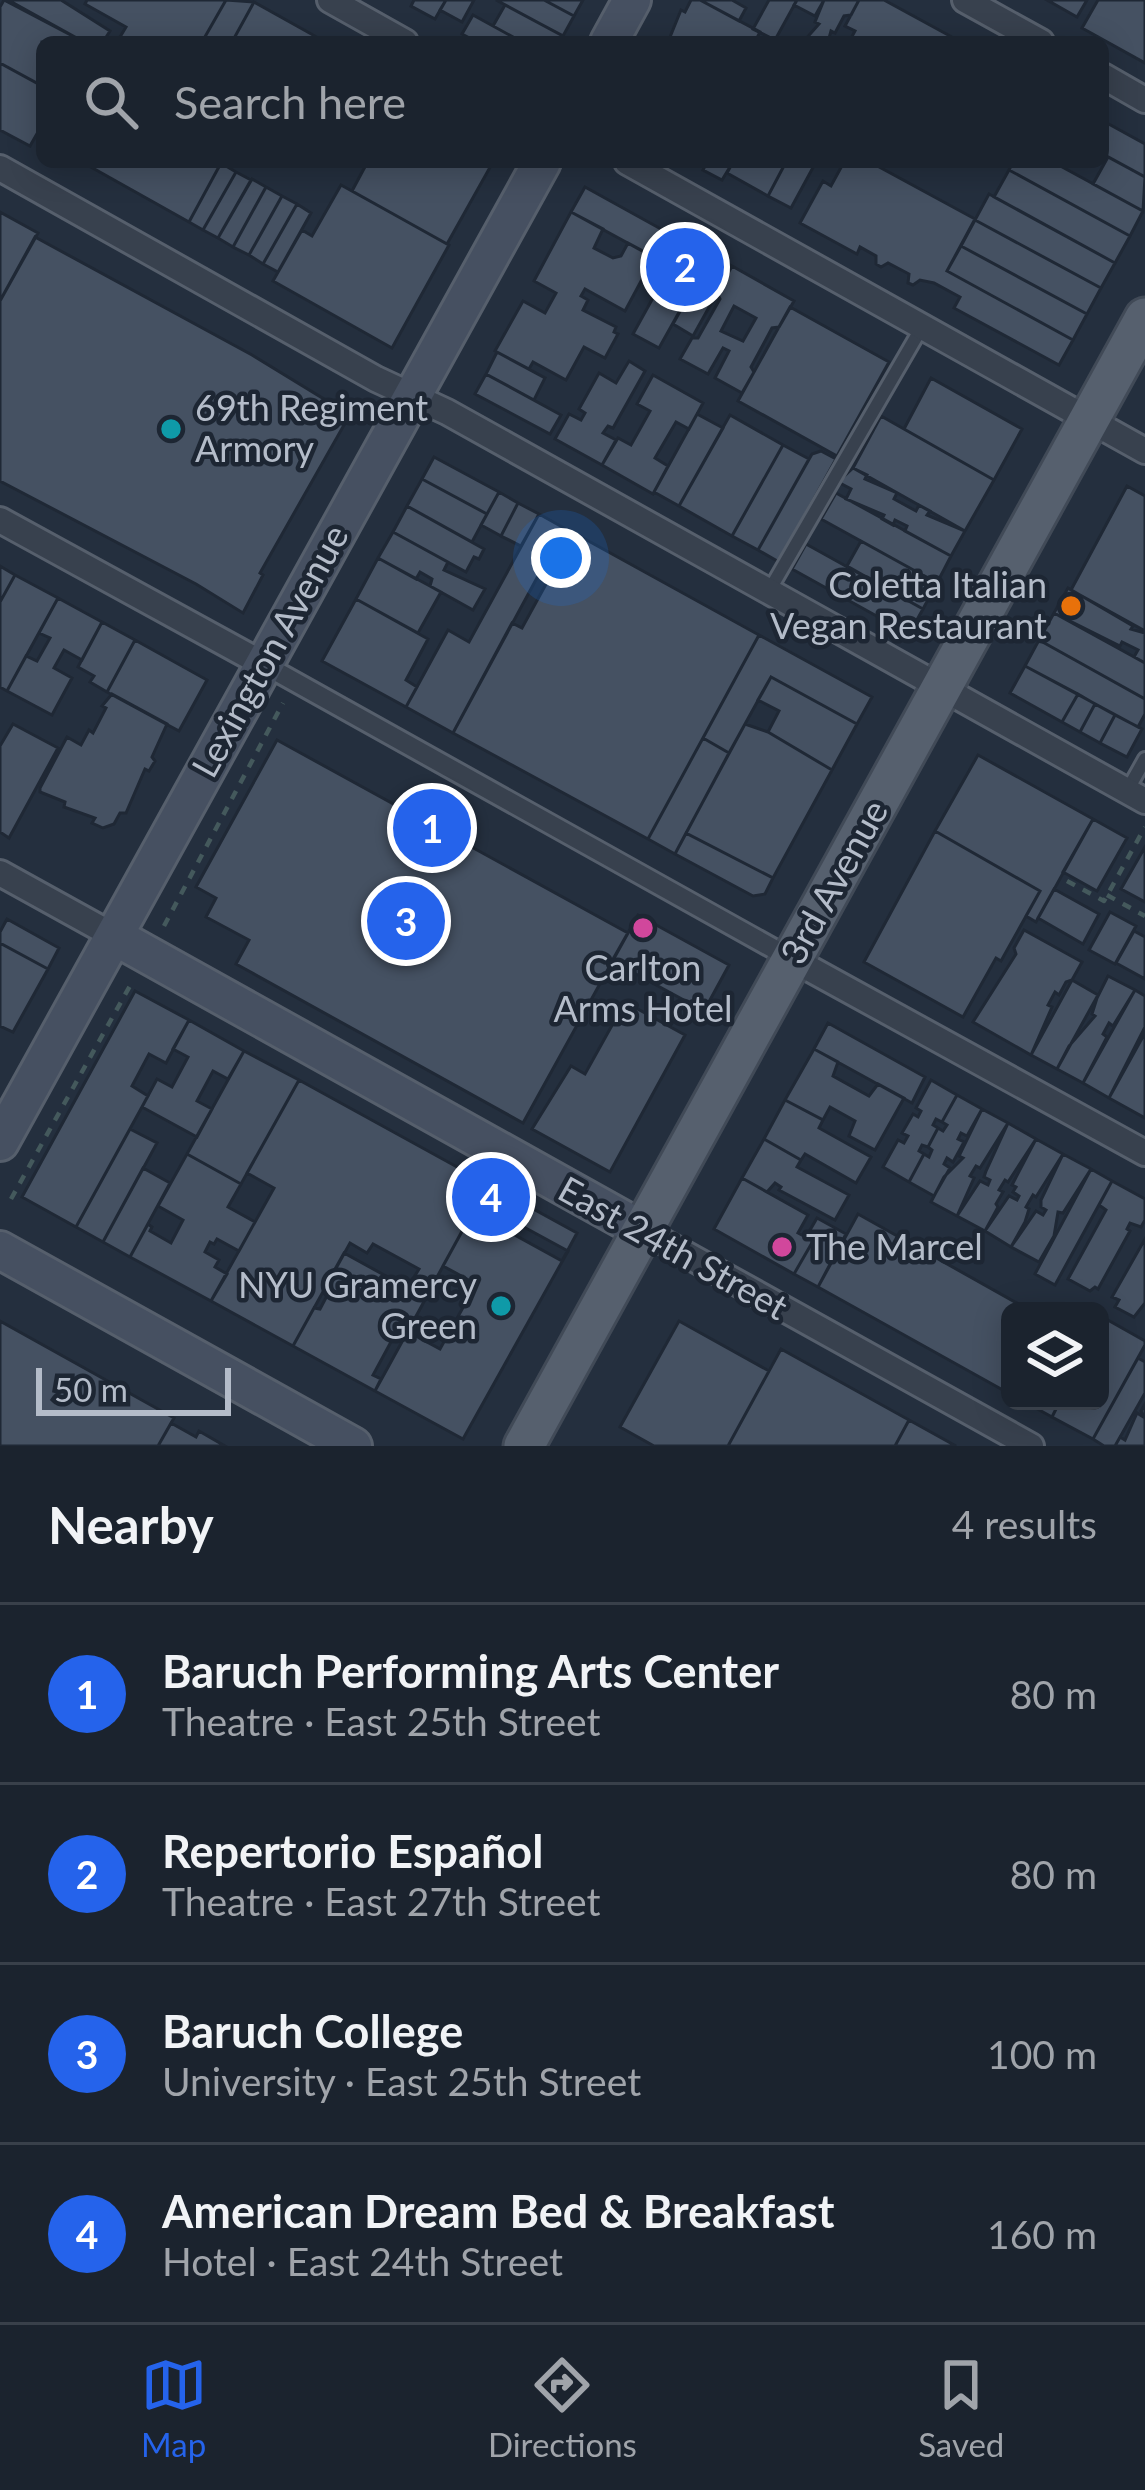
<!DOCTYPE html>
<meta charset="utf-8">
<style>
body{margin:0;font-family:Lato,sans-serif;background:#242b36;color:#f1f3f6}
.controls{position:absolute;right:36px;bottom:36px;display:grid;overflow:hidden;border-radius:18px;box-shadow:0 6px 30px #0003}
.controls button{width:108px;height:108px;display:grid;place-items:center;padding:0;border:0;border-bottom:3px solid #39404a;background:#1b232e;color:#f1f3f6;font:60px sans-serif}
.scale{position:absolute;left:36px;bottom:30px;width:195px;box-sizing:border-box;padding-left:12px;border:6px solid #b4bcc9;border-top:0;font-size:33px;line-height:42px;white-space:nowrap;color:#b4bcc9;-webkit-text-stroke:9px #1d2633;paint-order:stroke}
.you{position:absolute;left:561px;top:558px;width:42px;height:42px;margin:-30px;border:9px solid #fff;border-radius:50%;background:#1a73e8;box-shadow:0 0 0 18px #1a73e833}
.badge{display:grid;place-items:center;width:78px;height:78px;border-radius:50%;background:#2563eb;color:#fff;font-size:39px;font-weight:700}
.pin{position:absolute;translate:-50% -50%;border:6px solid #fff;box-shadow:0 3px 12px #0006}
.list{margin:0;padding:0;list-style:none}
h2{display:flex;justify-content:space-between;align-items:center;height:156px;margin:0;padding:0 48px;font-size:51px}
h2 small{font-size:39px;font-weight:400;color:#a0a4aa}
.list li{display:grid;grid-template-columns:78px 1fr auto;gap:36px;align-items:center;box-sizing:border-box;height:180px;padding:0 48px;border-top:3px solid #39404a}
.list b{display:block;font-size:45px;white-space:nowrap}
.list p{margin:0;font-size:39px;white-space:nowrap;color:#a0a4aa}
.list em{font-size:39px;font-style:normal;color:#a0a4aa}
.icon{flex:none;width:66px;height:66px;fill:none;stroke:currentColor;stroke-width:2;stroke-linecap:round;stroke-linejoin:round}
.map{position:relative;flex:none;width:1145px;height:1446px;overflow:hidden}
.search{position:absolute;background:#1b232e;box-shadow:0 6px 30px #0003;left:36px;right:36px;top:36px;height:132px;display:flex;align-items:center;gap:30px;box-sizing:border-box;padding:0 42px;border-radius:18px;color:#a0a4aa;font-size:45px}
.sheet{height:876px;background:#1b232e}
nav{display:flex;justify-content:space-around;align-items:center;box-sizing:border-box;height:168px;border-top:3px solid #39404a;background:#1b232e;font-size:33px;color:#a0a4aa}
nav a{display:grid;justify-items:center;gap:6px}
nav .on{color:#2563eb}
.map>svg:first-child{display:block}
</style>
<div class="map">
<svg width="1145" height="1446" viewBox="0 0 1145 1446">
<rect width="100%" height="100%" fill="#242f3e"/>
<path fill="#455162" stroke="#1f2835" stroke-width="3" fill-rule="evenodd" d="M4 0 84 42H42V86L0 63V7Z
M8 0H61L110 31 103 42H84Z
M87 0H226L202 42H117L126 27 85 4Z
M226 0 254 2 232 42H202Z
M414 0H446L435 19 411 6Z
M446 0H474L462 22 440 10Z
M496 0H544L574 16 563 36Z
M544 0H583L574 16Z
M691 0H700L760 32 755 42H668L681 10 685 12Z
M700 0H732L746 8 739 21Z
M769 0H797L775 40 753 29Z
M797 0H824L815 16 794 5Z
M824 0H859L851 15 844 16 835 33 831 31 828 42H803L819 24 815 22Z
M859 0H884L961 42H849L855 31 845 26Z
M1047 0H1087L1077 17Z
M1098 0H1145V63L1082 28Z
M254 2 322 40 321 42H232Z
M505 5 563 36 560 42H522L493 26Z
M473 15 493 26 522 42H477L462 34Z
M0 63 42 86V125L30 146 0 130Z
M1105 122 1145 144V177L1103 154Z
M1108 157 1145 177 1143 211 1093 184Z
M82 162H219L221 163 189 222Z
M364 162H493L447 244 352 191 367 163Z
M707 162H733L722 180 703 170Z
M733 162H786L768 196 727 173Z
M786 162H816L791 208 768 196Z
M844 162H870L975 219 947 271 1073 340 1059 365 954 308 960 297 934 283 920 280 913 285 908 283 909 274 888 263 881 267 876 264V256L860 247 857 254 800 223 823 181 831 186Z
M1013 162H1053L1143 211 1130 236 1009 170Z
M221 163 236 172 203 230 189 222Z
M1009 170 1130 236 1115 263 994 197Z
M236 172 251 180 218 238 203 230Z
M252 179 266 187 233 247 218 238Z
M341 185 449 245 392 348 273 281 302 230 312 236Z
M266 187 282 196 249 255 233 247Z
M585 187 679 239 666 264 571 212Z
M989 194 1115 263 1101 288 975 220Z
M282 196 297 204 263 264 249 255Z
M297 204 311 213 278 272 263 264Z
M0 212 38 233 0 301Z
M571 212 603 229 594 248 613 258 621 256 628 243 654 257 625 311 585 289 581 296 588 300 583 310 616 327 614 332 618 334 605 358 584 347 566 380 533 362 529 369 495 351 523 301 545 313 556 293 534 281Z
M975 220 1101 288 1087 314 961 246Z
M35 237 252 355 329 402 330 400 352 411 260 573 263 575 243 613 196 584 0 481V301Z
M961 246 1087 314 1073 340 947 271Z
M680 249 706 264 659 348 633 334Z
M711 255 732 266 693 336 673 324Z
M732 266 794 301 779 327 772 328 751 367 754 372 742 393 715 378 729 351 723 348 708 374 680 359 692 338H698L720 299 717 293ZM734 306 756 318 743 341 721 331Z
M790 307 889 362 837 456 738 401Z
M497 352 545 378 534 400 486 374Z
M629 361 645 371 613 428 608 426 603 433 616 440 602 465 555 439 569 414 581 420 585 413 579 409 599 373 616 383Z
M486 374 561 415 550 434 475 394Z
M653 375 703 403 689 429 676 422 655 458 668 466 653 494 602 465 618 438 631 445 650 411 637 404Z
M931 378 1022 429 994 480 904 429Z
M697 414 723 428 679 506 654 492Z
M730 415 783 445 732 536 679 506Z
M881 416 994 480 965 531 853 468Z
M783 445 809 459 758 550 732 536Z
M821 451 836 459 779 562 758 550 812 454Z
M434 457 499 492 487 514 422 479Z
M853 468 867 475 865 479 897 493 894 499 916 511 919 505 930 511 927 515 965 531 951 556 905 531 907 526 895 520 893 525 882 519 884 515 846 499 851 489 838 482Z
M422 479 487 514 472 542 407 506Z
M1127 486 1145 496V631L1071 590Z
M499 492 518 503 501 536 481 525Z
M836 493 951 556 937 583 821 519Z
M518 503 539 514 521 546 501 536Z
M407 506 484 549 479 559 474 557 466 572 393 532Z
M539 514 564 528 453 733 406 707 448 630 469 642Z
M393 532 448 562 444 570 485 589 473 610 430 586 432 579 420 572 416 579 378 558Z
M574 533 759 635 648 839 453 733 512 623 522 628Z
M861 541 937 583 923 609 847 566Z
M806 544 923 609 909 634 792 569Z
M378 558 441 592 418 633 356 599Z
M0 566 15 575 0 602Z
M15 575 58 598 7 691 0 687V602Z
M1068 588 1133 626 1131 629 1145 633V663L1134 657 1138 650 1122 642 1120 646 1054 613Z
M58 598 102 622 82 660 64 650 54 668 72 678 52 715 7 691 26 656 37 661 50 638 39 633Z
M356 599 428 639 406 680 417 687 406 707 322 661Z
M1054 613 1145 663V699L1039 640Z
M102 622 135 640 107 692 90 682 94 676 78 667Z
M759 635 872 697 857 724 771 677 729 753 703 738Z
M135 640 207 680 179 731 107 692Z
M1039 640 1145 699V714L1138 727 1025 666Z
M1025 666 1078 694 1062 722 1010 693Z
M771 677 857 724 832 770 768 732 779 711 758 700Z
M112 694 167 724 152 757 155 761 149 771 145 769 126 813H120L114 824 103 828 92 823 95 818 64 807 65 802 40 792V788L67 737 81 745 89 730 93 733 106 708 102 706Z
M1078 694 1095 704 1080 732 1062 722Z
M1095 704 1115 715 1100 743 1080 732Z
M1115 715 1142 729 1127 757 1100 743Z
M13 724 58 748 9 838 0 832V746Z
M745 724 768 732 832 770 773 878 686 833Z
M703 738 729 753 675 854 648 839Z
M277 740 628 933 523 1123 236 964 249 940 206 917 216 898 196 887Z
M978 755 1093 819 1036 922 1026 916 1040 891 935 831Z
M1093 819 1127 838 1097 891 1063 872Z
M935 831 1040 891 1001 961 996 958 963 1017 864 962Z
M686 833 773 878 765 894 753 896 675 854Z
M1145 847V902L1121 889Z
M1054 889 1099 914 1083 944 1038 918Z
M1110 912 1136 926 1115 964 1089 950Z
M638 915 729 965 704 1011 612 961Z
M7 919 59 948 48 969 0 943V932Z
M1024 930 1082 962 1072 980 1066 982 1059 995 1055 992 1048 1005 1052 1007 1031 1055 973 1022 1016 954 1014 948Z
M1134 931 1145 937V979L1116 963Z
M0 943 48 969 13 1032 0 1026Z
M1108 976 1135 990 1113 1026 1109 1023 1103 1034 1107 1037 1083 1083 1057 1069 1069 1046 1095 1016 1092 1014 1097 998Z
M1072 980 1098 995 1057 1069 1031 1055Z
M1135 990 1145 996V1027L1109 1098 1083 1083Z
M135 991 189 1020 166 1063 149 1054 132 1086 148 1096 76 1227 22 1197Z
M625 1002 685 1035 610 1172 532 1129 571 1066 585 1074Z
M189 1020 244 1051 228 1079 213 1071 197 1101 212 1109 197 1137 142 1107 157 1079 172 1087 188 1057 173 1049Z
M828 1023 925 1077 912 1103 814 1049Z
M1145 1033V1118L1109 1098Z
M814 1049 838 1062 833 1076 869 1096 878 1084 904 1098 875 1150 849 1136 855 1121 830 1107 823 1120 785 1100Z
M244 1051 299 1080 241 1184 187 1154Z
M299 1080 488 1184 431 1288 413 1279 419 1269 373 1244 367 1253 350 1243 293 1346 211 1301 274 1188 247 1173Z
M931 1080 957 1095 942 1122 936 1119 933 1125 938 1128 928 1147 922 1145 919 1151 924 1154 909 1182 883 1167 898 1140 904 1143 908 1136 902 1133 913 1114 918 1117 921 1111 916 1108Z
M957 1095 982 1109 967 1136 961 1133 958 1139 964 1142 953 1162 947 1158 944 1164 950 1168 934 1196 909 1182 924 1154 929 1157 932 1150 928 1147 938 1128 943 1131 947 1125 942 1122Z
M785 1100 823 1120 819 1128 871 1157 856 1183 805 1154 801 1160 764 1139Z
M982 1109 1008 1123 980 1168 976 1166 970 1176 974 1178 957 1216 931 1202 944 1177 963 1158 959 1156Z
M1008 1123 1036 1139 1008 1182 1005 1180 999 1190 1003 1192 996 1204 998 1207 985 1231 957 1216 980 1181 988 1185 990 1180 984 1177 986 1171Z
M130 1129 157 1143 103 1242 76 1227Z
M764 1139 801 1160 797 1167 849 1195 835 1220 779 1190 781 1187 775 1183 767 1192 742 1178Z
M1036 1139 1063 1154 1036 1197 1033 1195 1026 1207 1029 1209 1025 1222 1011 1247 985 1231 1009 1196 1017 1200 1019 1196 1013 1192 1016 1187 1012 1185Z
M187 1154 241 1184 228 1207 255 1222 239 1251 217 1239 214 1244 210 1242 205 1252 219 1260 215 1267 227 1274 211 1301 130 1257 148 1224 152 1227 150 1231 171 1243 183 1220 158 1206Z
M1063 1154 1091 1169 1063 1213 1058 1212 1054 1236 1039 1262 1011 1247 1036 1211 1043 1215 1046 1210 1041 1207V1200Z
M143 1168 170 1183 130 1257 103 1242Z
M1091 1169 1112 1181 1055 1285 1035 1274Z
M742 1178 808 1215 798 1233 813 1241 794 1274 714 1229Z
M1112 1181 1145 1199V1220L1141 1227 1130 1223 1127 1229 1130 1231 1098 1289 1095 1287 1090 1291 1068 1279 1106 1210 1099 1205Z
M488 1184 577 1233 562 1261 473 1212Z
M478 1202 568 1251 463 1439 375 1391 381 1379 373 1375 399 1327 440 1349 476 1284 443 1266Z
M858 1214 1031 1311H1010V1394L818 1287Z
M817 1218 846 1234 818 1287 794 1274 813 1241 806 1237Z
M1145 1239V1303L1134 1317 1115 1307 1119 1300 1112 1297Z
M344 1253 426 1298 375 1391 293 1346 314 1308 320 1309 329 1292 324 1289Z
M1106 1319 1145 1341V1345L1093 1439 1052 1417 1060 1401H1100V1329Z
M0 1321 174 1418 158 1446H0Z
M679 1321 769 1371 728 1446H654L620 1427Z
M781 1349 909 1420 895 1446H728Z
M1138 1358 1145 1362V1393L1115 1446H1104L1093 1439Z
M1023 1401H1060L1052 1417Z
M1145 1404V1446H1115L1120 1437 1125 1440 1137 1413 1145 1418 1141 1411Z
M909 1420 956 1446H895Z
M171 1423 196 1437 199 1431 225 1446H158Z"/>
<g fill="none" stroke-linecap="round" stroke-linejoin="round">
<defs>
<path id="service" d="M769 591 922 327
M1127 791 1145 759"/>
<path id="pedestrian" d="M263 664 792 959"/>
<path id="minor" d="M330 0 405 42
M965 0 1041 42
M1103 76 1145 100
M627 162 1145 451
M0 168 376 379 447 412 1145 801
M0 520 263 664
M0 873 114 936
M792 959 1145 1153
M642 1230 1031 1446"/>
<path id="secondary" d="M609 42 632 0
M114 936 642 1230
M0 1142 542 162
M0 1250 353 1446"/>
<path id="primary" d="M524 1446 1145 318"/>
</defs>
<use href="#service" stroke="#565f6c" stroke-width="18"/>
<use href="#pedestrian" stroke="#565f6c" stroke-width="24"/>
<use href="#minor" stroke="#565f6c" stroke-width="30"/>
<use href="#secondary" stroke="#565f6c" stroke-width="42"/>
<use href="#primary" stroke="#414a57" stroke-width="45"/>
<path stroke="#44595c" stroke-width="4.5" stroke-dasharray="9 9" stroke-linecap="butt" d="M1067 881 1104 901 1145 827
M1107 895 1145 916
M164 926 283 703
M11 1199 131 984"/>
<use href="#service" stroke="#38414e" stroke-width="12"/>
<use href="#pedestrian" stroke="#38414e" stroke-width="18"/>
<use href="#minor" stroke="#38414e" stroke-width="24"/>
<use href="#secondary" stroke="#465061" stroke-width="36"/>
<use href="#primary" stroke="#56606e" stroke-width="39"/>
</g>
<g fill="#0f9aa8" stroke="#1d2633" stroke-width="4.5">
<circle cx="171" cy="429" r="12"/>
<circle cx="501" cy="1306" r="12"/>
</g>
<circle fill="#e8710a" stroke="#1d2633" stroke-width="4.5" cx="1071" cy="606" r="12"/>
<g fill="#d1479c" stroke="#1d2633" stroke-width="4.5">
<circle cx="643" cy="928" r="12"/>
<circle cx="782" cy="1247" r="12"/>
</g>
<g text-anchor="middle" stroke-width="9" stroke-linejoin="round" paint-order="stroke">
<g font-size="36" fill="#b4bcc9" stroke="#1d2633" text-anchor="start">
<text x="195" y="421">69th Regiment<tspan x="195" dy="41">Armory</tspan></text>
<text x="1047" y="598" text-anchor="end">Coletta Italian<tspan x="1047" dy="41">Vegan Restaurant</tspan></text>
<text x="643" y="981" text-anchor="middle">Carlton<tspan x="643" dy="41">Arms Hotel</tspan></text>
<text x="806" y="1260">The Marcel</text>
<text x="477" y="1298" text-anchor="end">NYU Gramercy<tspan x="477" dy="41">Green</tspan></text>
</g>
<g font-size="36" fill="#b4bcc9" stroke="#1d2633">
<text transform="translate(270 651) rotate(-61)" y="13">Lexington Avenue</text>
<text transform="translate(834 882) rotate(-61)" y="13">3rd Avenue</text>
<text transform="translate(673 1248) rotate(29)" y="13">East 24th Street</text>
</g>
</g>
</svg>
<div class="controls">
<button><svg class="icon" aria-label="layers" viewBox="0 0 24 24"><path d="M12 4l9 5-9 5-9-5zM3 14l9 5 9-5"/></svg></button>
</div>
<div class="scale">50 m</div>
<div class="you"></div>
<div class="pin badge" style="left:432px;top:828px">1</div>
<div class="pin badge" style="left:685px;top:267px">2</div>
<div class="pin badge" style="left:406px;top:921px">3</div>
<div class="pin badge" style="left:491px;top:1197px">4</div>
<div class="search"><svg class="icon" aria-label="search" viewBox="0 0 24 24"><circle cx="10" cy="10" r="6"/><path d="M15 15l6 6"/></svg>Search here</div>
</div>
<section class="sheet">
<h2>Nearby<small>4 results</small></h2>
<ul class="list">
<li><span class="badge">1</span><div><b>Baruch Performing Arts Center</b><p>Theatre · East 25th Street</p></div><em>80 m</em></li>
<li><span class="badge">2</span><div><b>Repertorio Español</b><p>Theatre · East 27th Street</p></div><em>80 m</em></li>
<li><span class="badge">3</span><div><b>Baruch College</b><p>University · East 25th Street</p></div><em>100 m</em></li>
<li><span class="badge">4</span><div><b>American Dream Bed &amp; Breakfast</b><p>Hotel · East 24th Street</p></div><em>160 m</em></li>
</ul>
</section>
<nav>
<a class="on"><svg class="icon" aria-label="map" viewBox="0 0 24 24"><path d="M3 6l6-2 6 2 6-2v14l-6 2-6-2-6 2zM9 4v14M15 6v14"/></svg>Map</a>
<a><svg class="icon" aria-label="directions" viewBox="0 0 24 24"><path d="M12 3l9 9-9 9-9-9zM9 14v-3h6M13 9l2 2-2 2"/></svg>Directions</a>
<a><svg class="icon" aria-label="saved" viewBox="0 0 24 24"><path d="M7 4h10v16l-5-4-5 4z"/></svg>Saved</a>
</nav>
